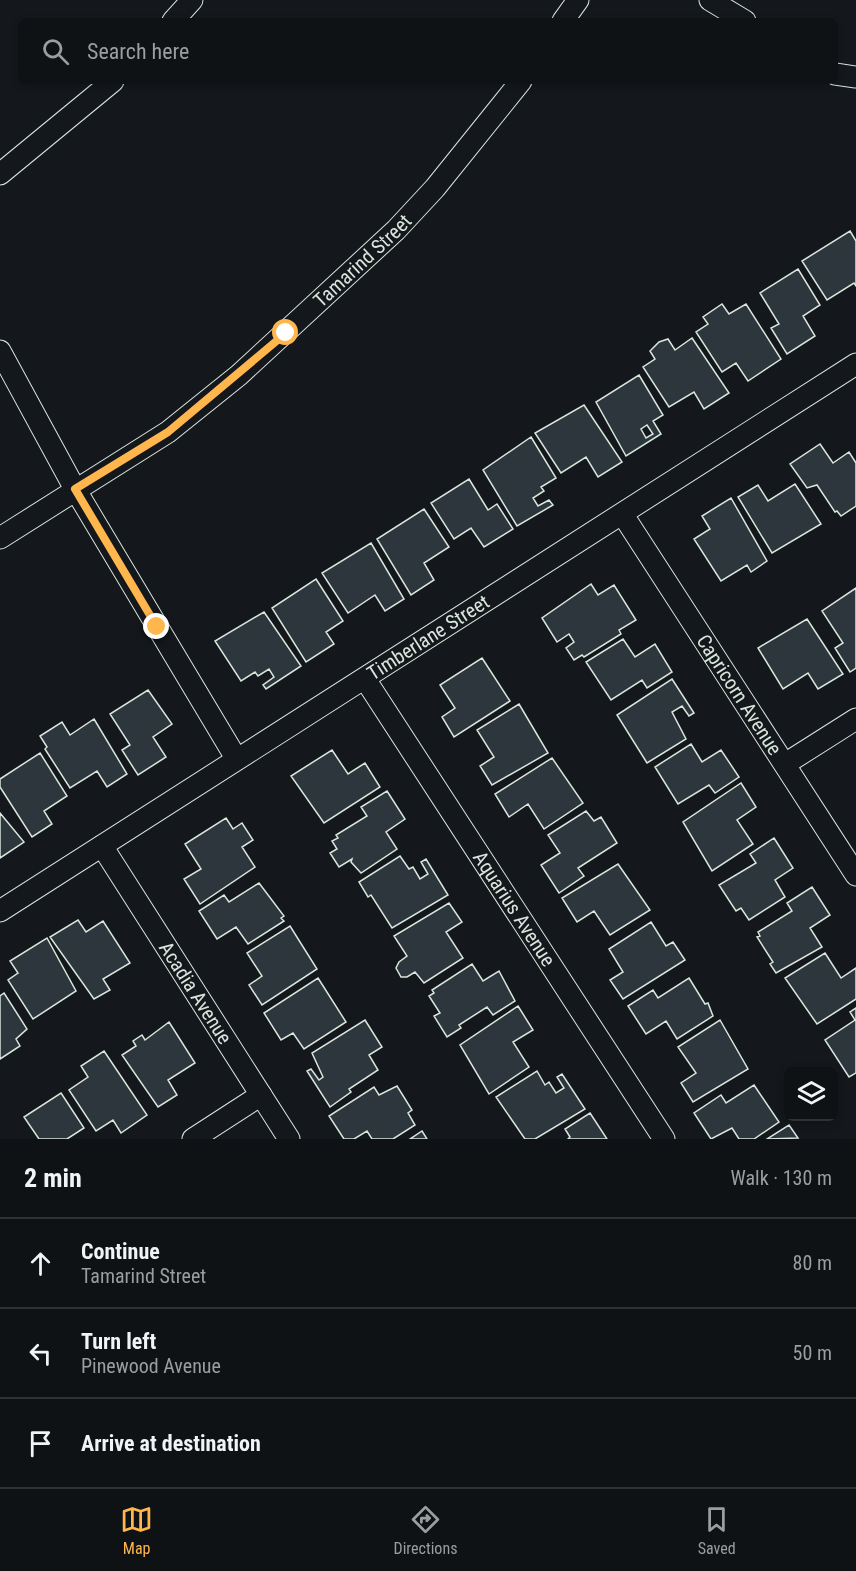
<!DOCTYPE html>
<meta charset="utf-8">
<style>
body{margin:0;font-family:"Roboto Condensed",sans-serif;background:#1d2022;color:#f1f3f6}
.controls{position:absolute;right:18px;bottom:18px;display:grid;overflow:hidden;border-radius:9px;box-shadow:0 3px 9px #0003}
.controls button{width:54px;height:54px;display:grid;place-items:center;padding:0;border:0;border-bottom:2px solid #2f3234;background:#0f1215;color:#f1f3f6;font:30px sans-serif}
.stop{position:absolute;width:18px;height:18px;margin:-14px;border:4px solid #ffb74d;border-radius:50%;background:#fff}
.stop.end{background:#ffb74d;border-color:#fff;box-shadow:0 2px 6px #0008}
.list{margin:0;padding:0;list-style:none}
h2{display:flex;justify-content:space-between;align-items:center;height:78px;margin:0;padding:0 24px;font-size:26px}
h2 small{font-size:20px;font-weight:400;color:#9b9ea0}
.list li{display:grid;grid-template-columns:39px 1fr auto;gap:18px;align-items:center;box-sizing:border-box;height:90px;padding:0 24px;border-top:2px solid #2f3234}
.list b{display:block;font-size:22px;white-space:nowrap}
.list p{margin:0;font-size:20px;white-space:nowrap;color:#9b9ea0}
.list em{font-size:20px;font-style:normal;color:#9b9ea0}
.icon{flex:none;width:33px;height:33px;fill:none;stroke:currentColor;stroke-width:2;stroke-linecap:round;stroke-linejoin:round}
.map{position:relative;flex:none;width:856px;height:1139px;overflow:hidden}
.search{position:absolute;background:#0f1215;box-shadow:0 3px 9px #0003;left:18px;right:18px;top:18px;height:66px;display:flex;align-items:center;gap:15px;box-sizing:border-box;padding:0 21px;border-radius:9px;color:#9b9ea0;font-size:22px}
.sheet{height:348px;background:#0f1215}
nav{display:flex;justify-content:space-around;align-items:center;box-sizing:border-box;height:84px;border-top:2px solid #2f3234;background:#0f1215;font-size:16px;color:#9b9ea0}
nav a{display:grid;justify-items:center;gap:3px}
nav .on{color:#ffb74d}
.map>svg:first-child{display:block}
</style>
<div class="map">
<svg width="856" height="1139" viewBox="0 0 856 1139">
<rect width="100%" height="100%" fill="#14181c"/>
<path fill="#2c363c" stroke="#d8e6dc" stroke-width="1.5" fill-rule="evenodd" d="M850 231 856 241V286L854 283 827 300 802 261Z
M798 269 820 305 803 316 815 336 787 354 771 328 779 324 760 293Z
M722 304 729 314 746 304 781 359 748 381 736 363 722 372 696 332 708 324 703 317Z
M692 338 729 393 704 409 694 392 669 407 643 367 655 359 650 351 659 342 668 339 675 350Z
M639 375 663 415 653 421 661 434 626 456 596 402ZM647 425 653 434 646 438 641 429Z
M584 405 622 462 598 477 586 457 561 473 535 433Z
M531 437 556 478 541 487 544 491 533 498 538 506 549 500 553 505 517 526 483 470Z
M820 444 833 463 849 452 856 463V506L841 516 837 511 835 512 817 485 807 488 790 464Z
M469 479 488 510 497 504 513 529 484 547 471 528 454 539 431 503Z
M795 484 821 524 772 553 738 497 758 485 768 501Z
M731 498 767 561 751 572 747 565 721 581 694 539 710 529 702 516Z
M424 509 449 547 424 563 434 580 411 595 377 539Z
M371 543 404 599 385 611 375 595 348 613 322 573Z
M316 579 343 621 326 632 334 644 306 662 272 608Z
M591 584 598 595 614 585 636 620 619 630 621 634 584 657 582 655 574 660 566 648 574 642 569 634 557 642 542 618Z
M856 588V668L850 672 835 648 843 643 822 611Z
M264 612 301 666 266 689 263 685 274 677 269 669 258 676 255 672 241 681 215 641Z
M807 619 843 674 818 689 808 673 783 689 758 648Z
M623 639 635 657 655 644 672 672 647 688 642 680 611 700 586 662Z
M482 658 510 701 454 737 442 717 455 708 440 685Z
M672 679 694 713 689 716 682 706 672 712 686 739 647 763 617 715Z
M148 690 172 724 153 737 166 757 138 775 122 750 130 745 110 714Z
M519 704 548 753 492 785 480 766 494 757 477 730Z
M94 719 127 774 107 787 97 771 70 788 45 749 47 747 40 736 62 722 70 735Z
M691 744 702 762 721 750 739 777 715 793 709 785 678 804 655 767Z
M332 750 348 774 365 763 380 787 324 823 291 776Z
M40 753 67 796 44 811 52 824 32 837 0 787V779Z
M552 758 583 803 544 829 528 804 509 817 495 794Z
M741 783 756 807 737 820 753 844 712 871 683 822Z
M387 791 405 819 386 832 397 849 361 873 351 862 352 859 339 867 330 853 337 849 332 841 338 838 336 835 367 816 361 807Z
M586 811 594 821 601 817 617 843 578 868 584 876 559 893 541 865 560 853 548 835Z
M0 813 24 842 0 858Z
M226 818 233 829 242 823 253 840 242 847 255 867 200 904 184 879 201 869 185 844Z
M774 838 793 868 775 880 785 897 749 920 741 908 736 911 719 885 756 863 750 854Z
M400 856 409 869 413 867 420 879 428 874 421 862 426 859 448 895 392 928 371 895 368 897 359 882Z
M618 864 650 910 610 935 594 911 577 922 562 898Z
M259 883 284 916 281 918 284 921 248 944 236 927 217 939 199 911 224 895 229 902Z
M812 887 830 915 810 928 822 947 776 973 770 964 773 962 757 937 760 936 758 932 792 911 787 903Z
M449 903 462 922 446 932 463 958 424 983 415 972 407 977H401L396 968 399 962 407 956 394 936Z
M78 920 86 932 103 921 130 963 103 979 110 990 94 999 50 937Z
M651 922 666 946 673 942 685 960 623 999 610 980 623 972 609 949Z
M290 926 317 969 262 1005 249 985 262 976 247 953Z
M47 938 76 991 33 1019 8 980 18 973 10 961Z
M825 953 841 978 856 968V999L817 1024 785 978Z
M472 964 483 981 499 971 515 1001 493 1015 487 1007 459 1025 461 1028 447 1037 434 1016 440 1013 429 996 434 993 432 990Z
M318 978 346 1022 304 1049 293 1033 281 1040 264 1013Z
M689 978 705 1004 708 1003 713 1016 677 1039 666 1021 646 1034 628 1006 653 990 658 998Z
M4 993 27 1029 16 1039 20 1046 0 1059V996Z
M518 1006 533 1030 513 1042 529 1067 489 1094 460 1045Z
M856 1008V1073L849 1077 825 1040 855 1020 850 1012Z
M365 1020 382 1047 369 1055 378 1070 349 1089 351 1092 330 1107 307 1071 311 1069 319 1080 323 1077 312 1053Z
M720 1020 748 1069 693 1102 681 1083 696 1073 678 1047Z
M169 1022 195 1063 168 1080 177 1095 158 1107 122 1055 136 1046 133 1041 142 1035 145 1040Z
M104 1051 147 1115 121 1133 113 1120 96 1131 69 1090 88 1077 81 1066Z
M537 1071 545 1085 549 1082 556 1093 564 1088 557 1077 562 1074 585 1109 535 1139H525L496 1097Z
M754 1085 779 1122 754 1139H739L732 1128 711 1139 694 1113 721 1095 726 1103Z
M397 1086 412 1110 408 1113 415 1125 393 1139H372L367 1131 354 1139H344L329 1116 374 1087 379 1095Z
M61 1093 84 1128 67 1139H39L24 1117Z
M590 1113 607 1139H568L570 1137 565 1129Z
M789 1125 798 1138 767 1139Z
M422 1131 427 1139H410Z"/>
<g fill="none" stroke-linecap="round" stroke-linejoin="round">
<defs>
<g id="street">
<path d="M710 0 745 21"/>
<path d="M173 21 192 0"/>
<path d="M563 21 578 0"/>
<path d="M835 74 856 77"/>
<path d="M0 174 113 81"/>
<path d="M0 351 75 489 236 758"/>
<path id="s1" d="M623 515 856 875"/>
<path id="s2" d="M0 538 168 432 239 375 396 230 435 188 521 81"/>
<path id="s3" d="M365 679 664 1139"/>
<path d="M785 764 856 719"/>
<path id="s4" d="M102 846 289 1139"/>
<path id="s5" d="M0 911 856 364"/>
<path d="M193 1139 261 1095"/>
</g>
</defs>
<use href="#street" stroke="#d8e6dc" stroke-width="23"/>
<use href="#street" stroke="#14181c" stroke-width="21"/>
</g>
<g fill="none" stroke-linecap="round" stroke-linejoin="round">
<path stroke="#ffb74d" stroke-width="8" d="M157 627 75 489 168 432 286 333"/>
</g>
<g text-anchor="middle" stroke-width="4.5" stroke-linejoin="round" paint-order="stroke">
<g font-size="20" fill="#d8e6dc" stroke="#14181c">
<text dy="7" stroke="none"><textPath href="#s2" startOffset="458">Tamarind Street</textPath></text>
<text dy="7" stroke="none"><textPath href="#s5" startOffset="508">Timberlane Street</textPath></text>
<text dy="7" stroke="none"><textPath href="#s1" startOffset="214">Capricorn Avenue</textPath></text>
<text dy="7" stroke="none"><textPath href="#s3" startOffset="274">Aquarius Avenue</textPath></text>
<text dy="7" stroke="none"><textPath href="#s4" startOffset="174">Acadia Avenue</textPath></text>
</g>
</g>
</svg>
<div class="controls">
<button><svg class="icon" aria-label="layers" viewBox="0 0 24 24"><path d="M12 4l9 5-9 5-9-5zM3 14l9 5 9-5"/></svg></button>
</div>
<div class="stop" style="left:286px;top:333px"></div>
<div class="stop end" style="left:157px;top:627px"></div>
<div class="search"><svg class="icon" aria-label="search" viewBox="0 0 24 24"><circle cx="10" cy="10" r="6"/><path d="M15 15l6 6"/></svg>Search here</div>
</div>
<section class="sheet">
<h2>2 min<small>Walk · 130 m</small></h2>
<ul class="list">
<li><svg class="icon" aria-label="ahead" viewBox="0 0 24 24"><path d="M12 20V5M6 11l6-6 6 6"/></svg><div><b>Continue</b><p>Tamarind Street</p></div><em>80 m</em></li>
<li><svg class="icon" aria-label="left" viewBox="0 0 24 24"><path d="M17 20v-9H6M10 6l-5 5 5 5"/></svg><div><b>Turn left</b><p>Pinewood Avenue</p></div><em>50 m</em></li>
<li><svg class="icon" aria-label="arrive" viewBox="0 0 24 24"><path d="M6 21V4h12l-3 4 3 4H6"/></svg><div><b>Arrive at destination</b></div></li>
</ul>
</section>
<nav>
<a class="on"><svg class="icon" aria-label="map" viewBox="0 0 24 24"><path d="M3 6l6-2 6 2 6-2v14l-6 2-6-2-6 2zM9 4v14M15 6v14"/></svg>Map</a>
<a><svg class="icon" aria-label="directions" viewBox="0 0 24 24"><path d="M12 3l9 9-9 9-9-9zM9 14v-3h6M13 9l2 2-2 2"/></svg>Directions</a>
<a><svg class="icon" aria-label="saved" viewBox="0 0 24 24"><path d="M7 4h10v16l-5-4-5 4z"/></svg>Saved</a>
</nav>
